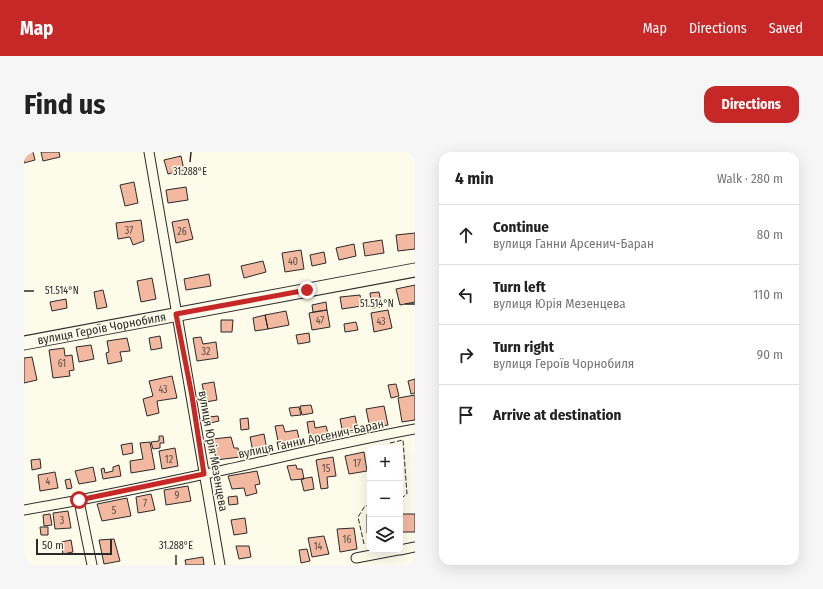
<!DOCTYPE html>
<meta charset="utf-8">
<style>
body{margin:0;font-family:"Fira Sans Condensed",sans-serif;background:#f6f6f6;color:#222}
.controls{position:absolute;right:12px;bottom:12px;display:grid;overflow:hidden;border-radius:8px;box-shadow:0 4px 16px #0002}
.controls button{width:36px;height:36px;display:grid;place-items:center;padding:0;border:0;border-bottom:1px solid #e0e0e0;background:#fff;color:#222;font:20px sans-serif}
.scale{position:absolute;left:12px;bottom:10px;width:76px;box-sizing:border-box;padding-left:4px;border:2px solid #2b2b2b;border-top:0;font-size:11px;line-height:14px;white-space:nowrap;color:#2b2b2b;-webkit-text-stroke:3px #fdfbea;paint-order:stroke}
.stop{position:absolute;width:12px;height:12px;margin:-9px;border:3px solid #c62828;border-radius:50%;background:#fff}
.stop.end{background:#c62828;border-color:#fff;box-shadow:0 1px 4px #0008}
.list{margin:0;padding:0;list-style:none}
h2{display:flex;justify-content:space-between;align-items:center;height:52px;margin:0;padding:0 16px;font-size:17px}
h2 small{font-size:13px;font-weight:400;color:#767676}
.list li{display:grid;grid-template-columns:26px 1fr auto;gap:12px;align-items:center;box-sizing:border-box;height:60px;padding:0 16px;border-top:1px solid #e0e0e0}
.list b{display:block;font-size:15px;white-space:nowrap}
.list p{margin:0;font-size:13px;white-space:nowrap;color:#767676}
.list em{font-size:13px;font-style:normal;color:#767676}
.icon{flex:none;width:22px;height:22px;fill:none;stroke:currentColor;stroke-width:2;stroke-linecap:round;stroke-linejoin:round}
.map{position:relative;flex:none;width:391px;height:413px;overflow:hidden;border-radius:12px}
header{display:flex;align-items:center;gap:24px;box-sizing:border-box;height:56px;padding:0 20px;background:#c62828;color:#fff}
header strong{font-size:19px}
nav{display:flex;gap:22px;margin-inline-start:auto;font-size:14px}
.intro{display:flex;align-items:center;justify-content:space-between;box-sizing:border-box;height:96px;padding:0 24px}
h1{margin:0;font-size:28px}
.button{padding:10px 18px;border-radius:12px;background:#c62828;color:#fff;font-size:14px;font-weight:700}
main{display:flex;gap:24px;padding:0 24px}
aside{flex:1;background:#fff;border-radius:12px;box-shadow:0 4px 16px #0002}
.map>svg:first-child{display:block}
</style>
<header>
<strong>Map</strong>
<nav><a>Map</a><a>Directions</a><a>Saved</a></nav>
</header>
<div class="intro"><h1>Find us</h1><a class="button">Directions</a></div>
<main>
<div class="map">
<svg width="391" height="413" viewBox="0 0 391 413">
<rect width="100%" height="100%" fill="#fdfbea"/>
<path fill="#f2b8a0" stroke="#2b2b2b" d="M0 0H9L11 8 0 11Z
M17 0H35L36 5 19 9Z
M157 4 160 18 144 22 140 8Z
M110 30 114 51 101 54 96 33Z
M162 35 164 48 144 51 142 38Z
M164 67 169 87 152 91 148 70Z
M117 68 120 89 109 93 106 85 94 87 92 71Z
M391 81V97L374 99 372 83Z
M358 88 360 101 341 104 339 91Z
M330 92 332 104 315 108 312 96Z
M277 98 280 117 261 120 258 101Z
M300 100 302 111 288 114 286 103Z
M239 109 242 120 220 126 217 114Z
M185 122 187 134 162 138 160 127Z
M128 126 132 147 117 150 113 129Z
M391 133V150L376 153 372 137Z
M79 138 83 155 73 157 70 140Z
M355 140 358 155 348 156 346 141Z
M336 143 338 154 318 157 316 145Z
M42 147 43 156 28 159 26 150Z
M302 150 303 158 289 160 288 153Z
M303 158 306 175 288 178 285 161Z
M364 158 368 176 350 180 347 161Z
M262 159 265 173 244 177 241 163Z
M241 163 244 177 231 179 229 166Z
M197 168H209L208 180H197Z
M332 170 334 178 321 180 320 172Z
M285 181 286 190 274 192 272 183Z
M136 184 138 196 127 198 125 186Z
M177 185 179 192 192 190 194 206 173 209 169 186Z
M103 186 106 199 96 200 98 209 84 212 82 201 85 200 83 189Z
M67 193 70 207 55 210 52 195Z
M40 196 41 204 48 203 50 218 45 219 46 224 29 226 25 198Z
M8 205 13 228 0 231V206Z
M148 224 153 246 133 249 135 261 123 264 119 247 129 244 125 229Z
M391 227V241L387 242 384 229Z
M190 230 193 248 182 250 178 232Z
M372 232 375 244 367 246 364 233Z
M391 243V268L378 270 374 246Z
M287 253 289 261 278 263 276 254Z
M360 254 364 273 346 276 342 257Z
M275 255 277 263 267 264 265 256Z
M194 264 195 269 186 271 185 265Z
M331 264 334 279 319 282 316 267Z
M224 266 225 277 217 278 216 267Z
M290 269 291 276 302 274 305 285 286 288 283 270Z
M259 273 261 280 273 278 276 290 255 294 251 274Z
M240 282 243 298 229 300 226 285Z
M135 284H139L140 291H136V296L129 297 127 290 135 289Z
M207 285 210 296H214L216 305 192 308 189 287Z
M126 290 131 317 107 321 106 309 119 307 116 291Z
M108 291 109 301 99 303 97 293Z
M151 296 154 314 138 317 135 299Z
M340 300 343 319 325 322 321 304Z
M309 305 312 324 303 325 304 336 297 337 292 308Z
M16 307 17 316 8 318 7 308Z
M95 313 97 324 79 327 77 317 80 316 81 321 89 319V315Z
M272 313 273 317H278L280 327 267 328 263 314Z
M69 315 72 329 55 332 51 319Z
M233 319 236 332 231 333 233 341 222 344 220 336 208 337 204 324Z
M31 320 34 336 16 339 14 323Z
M288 325 290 337 280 339 277 327Z
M46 327 48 336 43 337 41 328Z
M164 334 167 349 142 353 140 338Z
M127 342 131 358 114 361 112 345Z
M213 344 214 352 205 353 204 345Z
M103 346 107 364 78 369 73 352Z
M44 359 47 376 31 377 29 361Z
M26 362 28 373 20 374 19 363Z
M343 362H346V381H343Z
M376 362H391V380H376Z
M221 366 223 381 210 383 207 368Z
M16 375H24V383H17Z
M330 376 333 397 316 400 313 377Z
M300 384 305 402 288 405 284 386Z
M90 387 96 409 80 412 75 388Z
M47 388 49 400 39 402 37 390Z
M212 394H225L227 405 215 407Z
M283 397 286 409 277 411 275 398Z
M179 405 180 413H162L161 408Z"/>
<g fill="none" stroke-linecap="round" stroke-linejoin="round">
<defs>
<path id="minor" d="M125 0C148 138 173 275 196 413
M55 349 68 413
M0 358C61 348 121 335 181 322 251 307 320 290 391 277
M376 398 391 395
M332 406 374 398"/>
<g id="secondary">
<path id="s1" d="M0 191 391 118"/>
</g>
</defs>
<use href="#minor" stroke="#2b2b2b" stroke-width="11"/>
<use href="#secondary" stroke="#2b2b2b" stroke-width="15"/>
<use href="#minor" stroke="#fdfbea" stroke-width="9"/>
<use href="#secondary" stroke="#fdfbea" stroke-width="13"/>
<path stroke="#2b2b2b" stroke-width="1" stroke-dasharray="5 2" stroke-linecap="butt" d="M366 291 379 288 383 342 376 347
M340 392 334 365 341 354 346 353"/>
</g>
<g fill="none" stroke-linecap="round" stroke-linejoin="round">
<path stroke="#c62828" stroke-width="5" d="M55 348 180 322 168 244 152 162 283 138"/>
</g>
<path fill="none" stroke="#2b2b2b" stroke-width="1.5" d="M166 10 167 0M0 139H10M381 152H391M152 413V403"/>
<g text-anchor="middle" stroke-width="3" stroke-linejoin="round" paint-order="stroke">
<g font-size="10" fill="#5d4e48">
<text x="105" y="82">37</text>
<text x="158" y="83">26</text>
<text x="269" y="113">40</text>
<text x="296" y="172">47</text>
<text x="357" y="173">43</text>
<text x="182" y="203">32</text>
<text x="38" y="215">61</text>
<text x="139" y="241">43</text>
<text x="145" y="311">12</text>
<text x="333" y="315">17</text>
<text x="302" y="320">15</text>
<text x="24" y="333">4</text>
<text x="153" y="347">9</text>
<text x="121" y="355">7</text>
<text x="90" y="362">5</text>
<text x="38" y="372">3</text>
<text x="323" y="391">16</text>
<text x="294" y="398">14</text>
</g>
<g font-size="12" fill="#2b2b2b" stroke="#fdfbea">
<text dy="4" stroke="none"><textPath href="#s1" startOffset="79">вулиця Героїв Чорнобиля</textPath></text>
<text transform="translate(287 287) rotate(-12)" y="4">вулиця Ганни Арсенич-Баран</text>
<text transform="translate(189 299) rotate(80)" y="4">вулиця Юрія Мезенцева</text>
</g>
</g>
<g font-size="10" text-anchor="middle" fill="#2b2b2b" stroke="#fdfbea" stroke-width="3" stroke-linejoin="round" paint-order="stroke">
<text x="166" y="23">31.288°E</text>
<text x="38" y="142">51.514°N</text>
<text x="353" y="155">51.514°N</text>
<text x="152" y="397">31.288°E</text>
</g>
</svg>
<div class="controls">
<button>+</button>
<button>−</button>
<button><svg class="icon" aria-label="layers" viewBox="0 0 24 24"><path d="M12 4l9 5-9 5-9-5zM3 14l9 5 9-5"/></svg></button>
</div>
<div class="scale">50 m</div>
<div class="stop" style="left:55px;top:348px"></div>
<div class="stop end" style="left:283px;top:138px"></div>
</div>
<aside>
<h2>4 min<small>Walk · 280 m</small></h2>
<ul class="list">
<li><svg class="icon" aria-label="ahead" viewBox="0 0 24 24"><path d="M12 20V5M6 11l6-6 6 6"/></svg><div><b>Continue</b><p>вулиця Ганни Арсенич-Баран</p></div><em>80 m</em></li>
<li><svg class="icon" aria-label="left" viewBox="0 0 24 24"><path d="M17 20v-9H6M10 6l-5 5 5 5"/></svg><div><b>Turn left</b><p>вулиця Юрія Мезенцева</p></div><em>110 m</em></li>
<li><svg class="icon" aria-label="right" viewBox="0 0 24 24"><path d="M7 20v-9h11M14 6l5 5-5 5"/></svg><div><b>Turn right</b><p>вулиця Героїв Чорнобиля</p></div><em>90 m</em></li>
<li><svg class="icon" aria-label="arrive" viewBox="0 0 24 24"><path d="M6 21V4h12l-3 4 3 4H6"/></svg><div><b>Arrive at destination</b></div></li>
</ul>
</aside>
</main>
